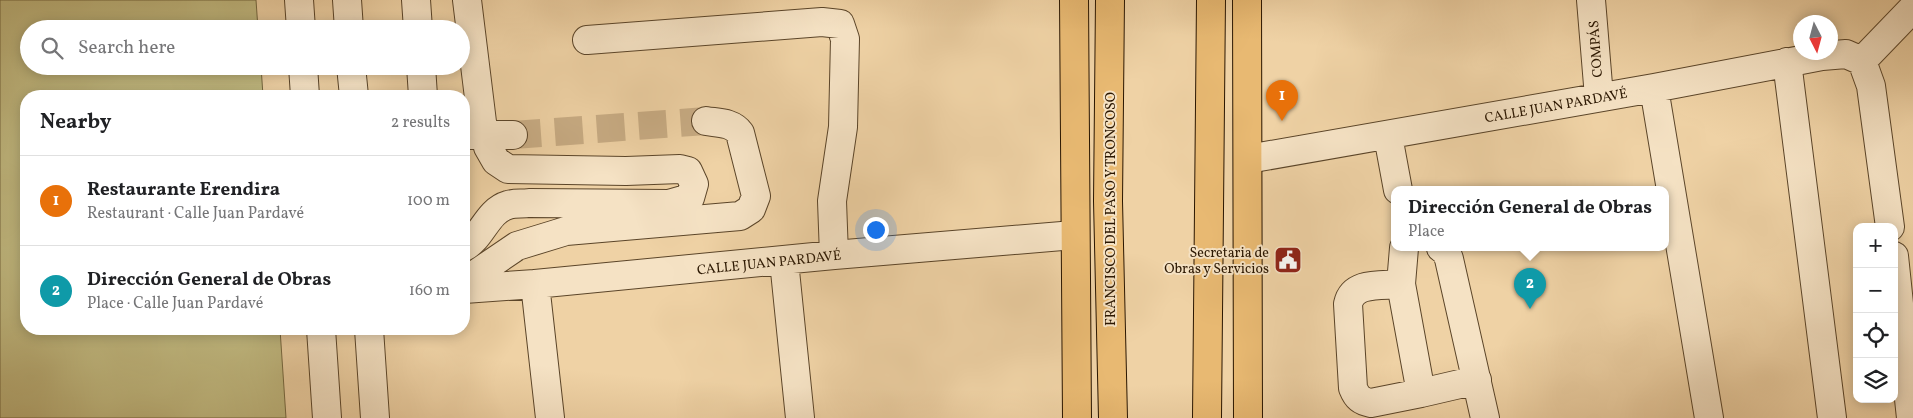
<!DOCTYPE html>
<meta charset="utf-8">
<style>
body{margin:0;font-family:Vollkorn,serif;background:#f6f6f6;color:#202124}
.controls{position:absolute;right:15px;bottom:15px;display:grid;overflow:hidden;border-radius:10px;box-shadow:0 2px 12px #0003}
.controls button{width:45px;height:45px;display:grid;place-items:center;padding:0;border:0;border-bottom:1px solid #e0e0e0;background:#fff;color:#202124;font:25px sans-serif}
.compass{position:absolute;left:1793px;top:15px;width:45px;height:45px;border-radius:50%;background:#fff;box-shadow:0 2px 12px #0003;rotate:174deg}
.you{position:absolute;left:875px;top:229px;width:18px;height:18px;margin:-12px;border:4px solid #fff;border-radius:50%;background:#1a73e8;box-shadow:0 0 0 8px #1a73e833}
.badge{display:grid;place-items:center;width:32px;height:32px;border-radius:50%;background:#8f2418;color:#fff;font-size:16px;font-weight:700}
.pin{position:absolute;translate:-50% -41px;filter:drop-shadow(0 1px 2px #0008)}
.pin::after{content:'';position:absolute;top:26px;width:18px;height:15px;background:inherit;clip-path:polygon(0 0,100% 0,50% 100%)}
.popup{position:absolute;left:1391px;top:186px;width:278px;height:65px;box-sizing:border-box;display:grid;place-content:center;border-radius:10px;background:#fff;filter:drop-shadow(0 1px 4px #0005);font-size:16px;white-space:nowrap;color:#757577}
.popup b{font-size:19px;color:#202124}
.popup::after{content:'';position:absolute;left:50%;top:100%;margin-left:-10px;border:10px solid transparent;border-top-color:#fff}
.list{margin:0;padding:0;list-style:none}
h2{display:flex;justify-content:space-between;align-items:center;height:65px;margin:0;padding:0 20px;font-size:21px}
h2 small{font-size:16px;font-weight:400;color:#757577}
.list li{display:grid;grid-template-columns:32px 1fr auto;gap:15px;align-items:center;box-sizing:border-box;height:90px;padding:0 20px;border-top:1px solid #e0e0e0}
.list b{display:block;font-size:19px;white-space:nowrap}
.list p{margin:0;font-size:16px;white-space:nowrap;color:#757577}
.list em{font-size:16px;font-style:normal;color:#757577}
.icon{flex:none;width:28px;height:28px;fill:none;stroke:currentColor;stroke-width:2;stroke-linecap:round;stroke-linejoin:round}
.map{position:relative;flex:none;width:1913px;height:418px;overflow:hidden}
.search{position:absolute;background:#fff;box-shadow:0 2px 12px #0003;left:20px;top:20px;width:450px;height:55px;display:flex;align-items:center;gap:12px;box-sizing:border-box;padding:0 18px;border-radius:28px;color:#757577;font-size:19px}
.panel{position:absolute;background:#fff;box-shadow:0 2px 12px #0003;left:20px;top:90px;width:450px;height:245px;border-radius:20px}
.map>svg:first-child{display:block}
</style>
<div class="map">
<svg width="1913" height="418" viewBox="0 0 1913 418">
<rect width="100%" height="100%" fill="#efd2a5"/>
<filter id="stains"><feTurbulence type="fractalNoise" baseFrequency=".004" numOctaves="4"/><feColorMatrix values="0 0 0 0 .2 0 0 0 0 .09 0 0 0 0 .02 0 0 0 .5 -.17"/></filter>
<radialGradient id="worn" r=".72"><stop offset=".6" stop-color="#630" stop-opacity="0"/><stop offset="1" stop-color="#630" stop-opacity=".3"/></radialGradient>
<path fill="#c1ba81" stroke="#766840" d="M0 0H256L258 29H29V66H261L263 96H26V329H280L286 418H0Z"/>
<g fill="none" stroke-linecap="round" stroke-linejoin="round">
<path stroke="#c8ac84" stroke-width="28" stroke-dasharray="28 14" stroke-linecap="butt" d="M513 135 706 121"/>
<defs>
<path id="minor" d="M299 0 301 29
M347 0 349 29
M416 0 418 29
M1591 0 1599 97
M587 40 822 22 840 24 845 39 843 127 832 201 834 255
M1862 61 1871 86 1890 227
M1787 62 1832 418
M303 66 305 96
M351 66 354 96
M421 66 423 96
M1654 88 1709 418
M464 135H513
M1388 136 1398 190
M1248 159 1654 88 1822 56 1846 54 1862 61 1913 8
M464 247C482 238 487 211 508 205 514 203 522 204 529 203L669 204 690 198 694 184 688 171 680 169 626 171 508 169 496 161 488 147 482 122 467 0
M1404 248 1401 284 1421 393 1477 380
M1441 248 1446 251 1449 259 1485 418
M1894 256 1911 418
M784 261 800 418
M464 282 517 246 566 231 740 216 751 209 756 196 740 133C732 122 718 123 706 121
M535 284 550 418
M1401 284C1381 286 1353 281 1348 304L1353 388C1357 398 1361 401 1371 403L1421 393
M464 289 535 284 834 255 1074 235
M321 329 327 418
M369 329 375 418"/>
<path id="major" d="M1074 0 1077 418
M1247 0 1248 418"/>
<path id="highway" d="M1110 0 1108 201 1113 418
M1207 418 1211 0"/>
</defs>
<use href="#minor" stroke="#5b4529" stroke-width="30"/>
<use href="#major" stroke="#2a1600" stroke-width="30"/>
<use href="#highway" stroke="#2a1600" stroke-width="30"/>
<use href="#minor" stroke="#f5e2c4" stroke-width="28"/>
<use href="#major" stroke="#e8b972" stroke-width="28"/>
<use href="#highway" stroke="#e8b972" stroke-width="28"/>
</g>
<defs>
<symbol id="civic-square" viewBox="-11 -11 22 22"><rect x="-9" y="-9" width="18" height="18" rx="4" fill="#8f2418" stroke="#f5e2c4"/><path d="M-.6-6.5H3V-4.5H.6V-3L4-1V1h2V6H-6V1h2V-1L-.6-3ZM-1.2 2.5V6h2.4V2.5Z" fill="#fff"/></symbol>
</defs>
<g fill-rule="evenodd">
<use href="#civic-square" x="1272" y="244" width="32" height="32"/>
</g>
<g text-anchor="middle" stroke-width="4" stroke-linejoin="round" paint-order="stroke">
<g font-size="14" fill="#2a1600" stroke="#f5e2c4">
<text transform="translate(1595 49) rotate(-94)" y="5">COMPÁS</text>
<text transform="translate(1556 105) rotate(-10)" y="5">CALLE JUAN PARDAVÉ</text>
<text transform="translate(1110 209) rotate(-90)" y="5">FRANCISCO DEL PASO Y TRONCOSO</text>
<text transform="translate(769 262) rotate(-6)" y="5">CALLE JUAN PARDAVÉ</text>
</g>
<g font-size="14" fill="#2a1600" stroke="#f5e2c4" text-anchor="end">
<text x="1269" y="257">Secretaria de<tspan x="1269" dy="16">Obras y Servicios</tspan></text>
</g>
</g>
<rect width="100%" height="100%" filter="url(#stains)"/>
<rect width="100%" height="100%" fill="url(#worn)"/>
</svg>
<div class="controls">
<button>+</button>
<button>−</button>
<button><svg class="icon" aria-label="locate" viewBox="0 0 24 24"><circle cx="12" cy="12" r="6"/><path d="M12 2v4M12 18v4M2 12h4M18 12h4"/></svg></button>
<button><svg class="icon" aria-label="layers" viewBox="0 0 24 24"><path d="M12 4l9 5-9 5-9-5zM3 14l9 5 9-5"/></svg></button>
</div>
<svg class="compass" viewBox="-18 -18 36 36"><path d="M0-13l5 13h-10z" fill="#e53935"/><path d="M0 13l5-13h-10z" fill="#757577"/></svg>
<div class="you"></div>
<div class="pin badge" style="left:1282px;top:121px;background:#e8710a">1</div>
<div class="pin badge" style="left:1530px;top:309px;background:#0f9aa8">2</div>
<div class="popup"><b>Dirección General de Obras</b>Place</div>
<div class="search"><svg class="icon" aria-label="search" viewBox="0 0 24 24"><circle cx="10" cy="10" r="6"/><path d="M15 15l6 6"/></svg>Search here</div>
<section class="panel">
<h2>Nearby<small>2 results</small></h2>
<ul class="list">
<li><span class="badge" style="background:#e8710a">1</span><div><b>Restaurante Erendira</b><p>Restaurant · Calle Juan Pardavé</p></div><em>100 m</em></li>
<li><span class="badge" style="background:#0f9aa8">2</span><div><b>Dirección General de Obras</b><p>Place · Calle Juan Pardavé</p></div><em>160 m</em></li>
</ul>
</section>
</div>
